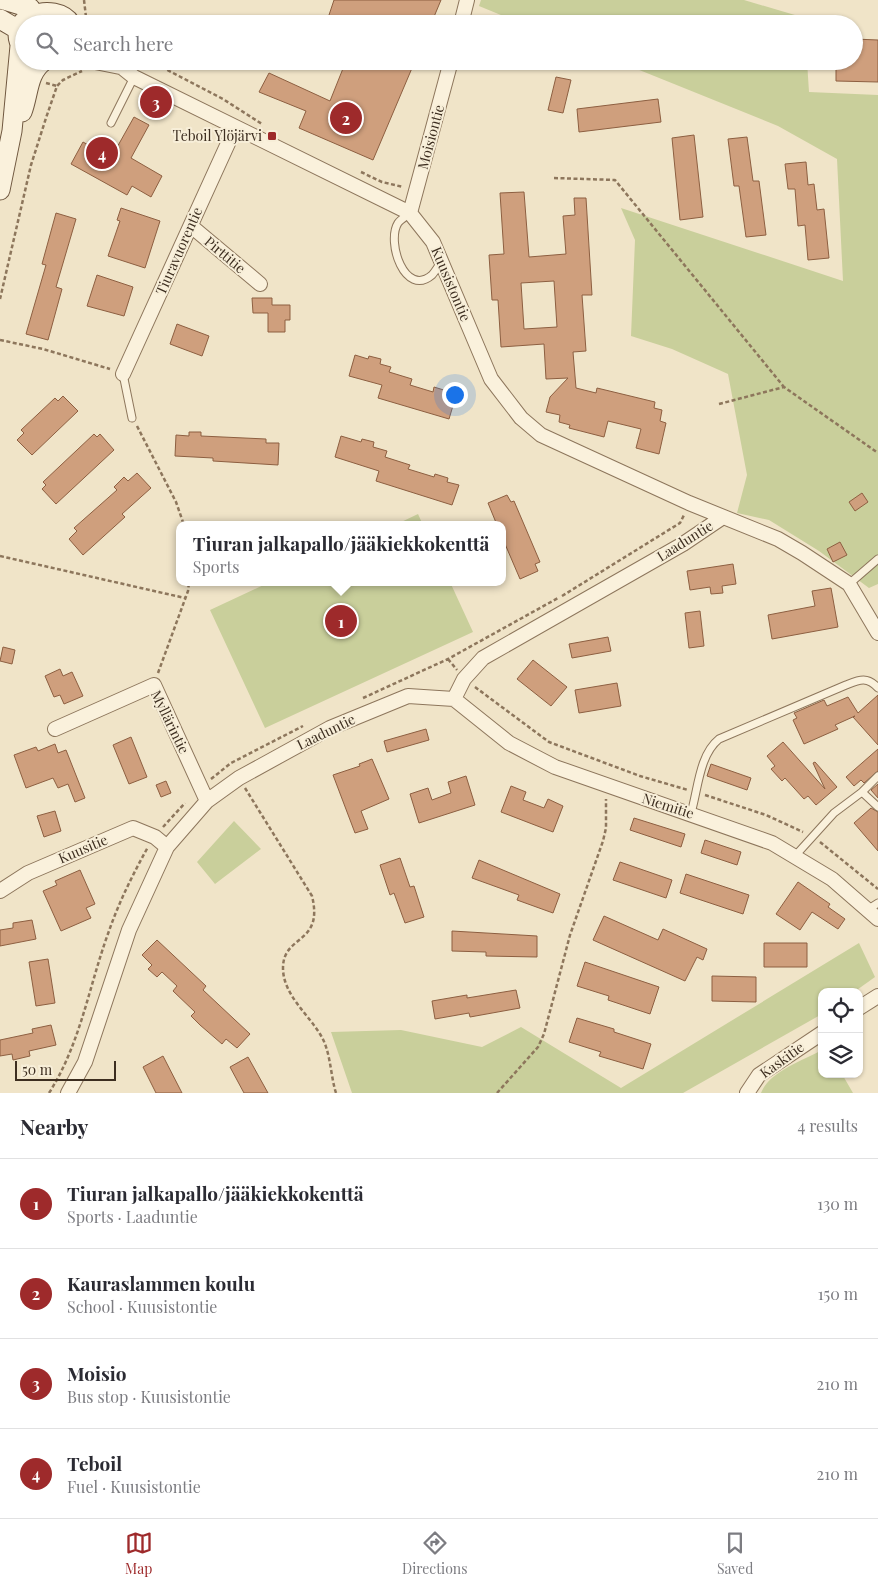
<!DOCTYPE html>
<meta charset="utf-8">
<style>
body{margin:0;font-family:"Playfair Display",serif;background:#f2f2f3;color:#2b2b33}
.controls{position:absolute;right:15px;bottom:15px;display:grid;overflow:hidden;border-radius:10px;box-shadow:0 1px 4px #0004}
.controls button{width:45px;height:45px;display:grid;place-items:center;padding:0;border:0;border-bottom:1px solid #e1e1e2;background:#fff;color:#2b2b33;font:25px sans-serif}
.scale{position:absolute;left:15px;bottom:12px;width:101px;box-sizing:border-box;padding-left:5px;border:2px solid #3d2e20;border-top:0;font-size:14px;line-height:18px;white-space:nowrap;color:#3d2e20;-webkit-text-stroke:4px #f7eed8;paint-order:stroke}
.you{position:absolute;left:454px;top:394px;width:18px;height:18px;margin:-12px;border:4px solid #fff;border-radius:50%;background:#1a73e8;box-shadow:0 0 0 8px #1a73e833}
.badge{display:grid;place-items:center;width:32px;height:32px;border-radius:50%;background:#9e2a2b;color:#fff;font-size:16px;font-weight:700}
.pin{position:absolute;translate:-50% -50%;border:2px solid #fff;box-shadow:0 1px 5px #0006}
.popup{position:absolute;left:176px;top:521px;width:330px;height:65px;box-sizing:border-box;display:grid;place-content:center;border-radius:10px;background:#fff;filter:drop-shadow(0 1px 4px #0005);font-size:16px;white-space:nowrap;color:#7c7c81}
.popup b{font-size:19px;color:#2b2b33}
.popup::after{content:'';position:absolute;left:50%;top:100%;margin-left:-10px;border:10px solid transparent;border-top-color:#fff}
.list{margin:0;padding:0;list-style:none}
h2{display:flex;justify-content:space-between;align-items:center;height:65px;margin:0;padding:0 20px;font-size:21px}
h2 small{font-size:16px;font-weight:400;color:#7c7c81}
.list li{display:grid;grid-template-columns:32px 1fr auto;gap:15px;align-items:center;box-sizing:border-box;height:90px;padding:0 20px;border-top:1px solid #e1e1e2}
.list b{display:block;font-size:19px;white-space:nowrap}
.list p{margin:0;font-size:16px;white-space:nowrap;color:#7c7c81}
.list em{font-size:16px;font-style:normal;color:#7c7c81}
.icon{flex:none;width:28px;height:28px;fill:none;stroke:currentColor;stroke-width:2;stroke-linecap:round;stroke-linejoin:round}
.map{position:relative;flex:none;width:878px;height:1093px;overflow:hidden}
.search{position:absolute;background:#fff;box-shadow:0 1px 4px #0004;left:15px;right:15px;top:15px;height:55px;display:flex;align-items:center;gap:12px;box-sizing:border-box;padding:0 18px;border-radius:28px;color:#7c7c81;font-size:19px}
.sheet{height:425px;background:#fff}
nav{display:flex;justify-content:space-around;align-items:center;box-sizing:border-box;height:70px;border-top:1px solid #e1e1e2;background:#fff;font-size:14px;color:#7c7c81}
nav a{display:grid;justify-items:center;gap:2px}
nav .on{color:#9e2a2b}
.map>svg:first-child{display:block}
</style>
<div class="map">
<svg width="878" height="1093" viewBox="0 0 878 1093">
<rect width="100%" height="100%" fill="#f0e4c8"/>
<path fill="#c9cf9b" d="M481 0H744L805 18V24H523L479 6Z
M617 61H807L809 92 878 95V584L869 588 819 551 769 520 737 513 747 475 728 374 672 349 631 336 635 240 621 208 843 281 837 159 778 126Z
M418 514 423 525H395Z
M270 582H450L473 632 265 728 210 610Z
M234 821 261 849 215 884 197 862Z
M859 943 875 977 854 992H822V1014L683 1093H352L331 1032 401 1030 482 1047 521 1027 621 1088Z
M822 1050V1074H842L853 1093H761C770 1071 802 1061 822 1050Z"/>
<path fill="#cf9f7d" stroke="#8d5f41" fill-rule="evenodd" d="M334 0H441L431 24H326Z
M854 39 878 40V82L836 81V61H854Z
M346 61H415L373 160 299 128 306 111 259 92 269 73 330 101Z
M556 77 571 80 563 113 548 110Z
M658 99 661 122 579 132 577 109Z
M134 117 149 125 131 158 162 176 151 197 132 186 127 195 71 164 83 142 111 158Z
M694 135 703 217 680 220 672 138Z
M747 137 753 181H759L766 235 746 237 739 186H734L728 139Z
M806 162 808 185 814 184 817 210 824 209 829 258 808 260 805 225 798 226 795 189H788L785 164Z
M524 192 529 257 566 254 563 216 575 215 574 198H586L592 295H582L586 351 573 352 576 388 596 393 597 388 655 402 654 408 662 410 660 421 666 423 659 454 636 448 641 429 608 421 604 437 569 428 570 425 559 422 560 415 546 412 550 397 568 378 546 379 544 344 501 347 498 300H492L489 255 504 254 500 193ZM554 281 557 327 524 329 521 283Z
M121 208 160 221 145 268 108 256 120 221 117 220Z
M56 213 76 219 56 287 62 289 48 340 26 334 46 265 42 264Z
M97 275 133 287 124 316 87 306Z
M252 298H272V305H290V320H285V332H268V313H253Z
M177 324 209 336 202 356 170 344Z
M355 355 368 359 369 356 381 359 380 364 391 367 389 372 412 379 410 385 433 392 434 387 447 391 445 396 455 399 449 419 378 398 382 385 349 376Z
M63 396 78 411 32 455 17 440 24 433 21 430 55 398 58 401Z
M189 432H201V436L266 439V443H279L278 465 213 461V458L175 456 176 435 189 436Z
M94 434 97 437 100 434 114 450 56 504 42 489 46 485 43 482Z
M341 436 361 442 362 439 374 442 373 447 387 451 385 457 410 465 408 469 434 477 435 474 448 478 447 482 459 485 452 505 376 481 379 471 335 457Z
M137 473 151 488 122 514 125 517 83 555 69 539 77 531 74 528 117 490 114 487 124 477 128 481Z
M862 493 868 502 855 511 849 502Z
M507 495 511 502 514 501 540 562 535 564 538 571 520 579 502 537V525H497L488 503Z
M840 542 847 555 833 562 827 549Z
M733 564 736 584 722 586 723 593 711 594 710 587 690 590 687 571Z
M831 588 838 627 772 639 768 615 815 606 812 591Z
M700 611 704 646 689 648 685 613Z
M608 637 611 651 572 658 569 644Z
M3 647 15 650 12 664 0 661Z
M533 660 567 687 551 706 517 679Z
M60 669 63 676 72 672 83 696 64 704 60 695 54 697 45 676Z
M617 683 621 706 579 713 575 690Z
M878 695V745L853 717 855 716 835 725 838 729 804 744 793 720 797 718 794 713 824 700 827 706 848 697 858 713Z
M426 729 429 740 387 752 384 741Z
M131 737 147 777 129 784 113 745Z
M783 742 825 789 813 763 815 762 837 787 816 805 808 796 804 799 785 778 782 781 771 769 775 766 767 756Z
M55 744 58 753 66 750 85 798 75 802 68 784 58 788 53 778 26 788 14 755 36 747 38 751Z
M878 749V771L864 783 861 780 854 786 846 777Z
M372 759 389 799 361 811 368 829 355 833 333 775 360 766 359 764Z
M711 764 751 778 747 790 707 776Z
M466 776 475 805 419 823 410 794 428 788 432 800 451 793 448 782Z
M166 781 171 793 161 797 156 785Z
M878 784V798L871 790Z
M511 786 526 792 523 800 544 808 548 799 563 806 553 832 501 812Z
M871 808 878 812V851L854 823Z
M55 811 61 831 44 837 37 816Z
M634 818 685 834 681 847 630 830Z
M705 840 741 852 737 865 701 853Z
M400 858 410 887 414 886 424 917 405 923 394 893 390 895 380 865Z
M479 860 560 894 553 913 517 900 519 895 472 878Z
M620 862 672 880 666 898 613 880Z
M80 870 95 904 86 908 91 918 61 931 43 891 57 885 55 881Z
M686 874 749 895 743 914 680 893Z
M798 882 830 904 828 907 845 919 838 929 812 912 800 930 776 914Z
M604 916 658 940 663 929 707 949 703 960 697 957 685 981 593 940Z
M32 920 36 939 0 946V930L13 928V923Z
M452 931 537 936V957L486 956V952L452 951Z
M157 940 206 986 203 990 250 1034 237 1048 226 1039 222 1044 200 1025 191 1016 195 1012 173 991 177 986 162 972 157 977 148 969 152 965 142 955Z
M764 943H807V967H764Z
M48 959 55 1003 36 1006 29 962Z
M585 962 659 987 650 1014 608 1000 609 996 577 986Z
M712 976 756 977V1002L712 1001Z
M516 990 520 1008 470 1017 469 1013 435 1019 432 1001 467 995V998Z
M577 1018 614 1029V1032L651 1044 643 1069 599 1056 601 1052 569 1042Z
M51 1025 56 1045 29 1051 30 1056 13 1060 12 1054 0 1056V1040L33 1033 32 1029Z
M163 1056 182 1093H156L143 1067Z
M248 1057 268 1093H244L230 1067Z"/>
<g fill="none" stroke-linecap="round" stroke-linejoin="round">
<defs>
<path id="lane" d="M111 123 134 77
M410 213C407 216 401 219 398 223 386 242 405 298 432 275 435 272 438 266 441 263
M123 374 132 418
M849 584 878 559
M862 792 878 807
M691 813C698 790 699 755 719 739L846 685C859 680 867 676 878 688
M795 856 834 813 862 792 878 776
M867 910 878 903"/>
<path id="street" d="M461 24 467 0
M90 61 120 67
M114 61 134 77 410 213 433 242 491 379 521 418 541 435 689 503 778 539 802 553 849 584 878 633
M410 213 451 61
M191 226 260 284
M123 374 235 128
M454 699 509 743 555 767 772 843 832 879 878 919
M55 729 154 685 207 801
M0 891 28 873 133 828 155 837 167 847
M859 1008 878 996
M68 1093 85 1062 129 930 167 847 207 801 239 778 330 728 408 696 454 699 464 679 483 658 683 544 723 517
M747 1093 759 1075 822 1033"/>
<path id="secondary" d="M4 0 30 8
M0 19 17 29
M24 51C0 16 56 0 71 24
M22 112C29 94 27 73 44 61
M0 190 12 131 20 46"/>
</defs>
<use href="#lane" stroke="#8d765c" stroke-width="9"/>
<use href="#street" stroke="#8d765c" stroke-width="16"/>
<use href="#secondary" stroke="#6f573f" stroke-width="21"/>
<path stroke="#8d765c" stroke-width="2.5" stroke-dasharray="4 2.5" stroke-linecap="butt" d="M84 0 86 17 90 24
M150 61 223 99 262 124
M46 83 57 86
M361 172 382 182 403 187
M554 178 615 180 784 387
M0 299 31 165 46 118 57 86 63 80 82 71
M0 340 43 349 110 369
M719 404 784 387 878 453
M137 426 176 502 184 525
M0 556 185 598
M562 596 680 523 684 515
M448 659 457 670
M158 673 188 591 189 582
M475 687 549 742 640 776 688 790
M363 698 448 659 558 598
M211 779 231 763 303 726
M245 788 312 896C324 945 283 934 283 968 283 994 307 1013 320 1034 331 1051 330 1074 336 1093
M705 795 766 815 803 832
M163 827 185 803
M820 842 878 889
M49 1093C81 1043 89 985 109 931 119 902 133 874 148 847
M497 1093 538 1047 544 1034 570 935 603 841 606 828V799"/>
<use href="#lane" stroke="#faf1dc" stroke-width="7"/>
<use href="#street" stroke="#faf1dc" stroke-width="14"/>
<use href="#secondary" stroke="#faf1dc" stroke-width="19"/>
</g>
<rect fill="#9e2a2b" stroke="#f7eed8" stroke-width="2" x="267" y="131" width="10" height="10" rx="2.5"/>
<g text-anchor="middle" stroke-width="4" stroke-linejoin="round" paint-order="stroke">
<g font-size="14" fill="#3d2e20" stroke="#f7eed8" text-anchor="end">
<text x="262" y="141">Teboil Ylöjärvi</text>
</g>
<g font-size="14" fill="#3d2e20" stroke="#f7eed8">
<text transform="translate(431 137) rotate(-75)" y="5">Moisiontie</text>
<text transform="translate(179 251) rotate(-66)" y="5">Tiuravuorentie</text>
<text transform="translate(225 255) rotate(40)" y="5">Pirttitie</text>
<text transform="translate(451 284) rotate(67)" y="5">Kuusistontie</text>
<text transform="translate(685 541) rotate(-32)" y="5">Laaduntie</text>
<text transform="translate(170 722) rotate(64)" y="5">Myllärintie</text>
<text transform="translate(326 732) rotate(-26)" y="5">Laaduntie</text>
<text transform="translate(668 806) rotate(18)" y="5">Niemitie</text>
<text transform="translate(83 849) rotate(-23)" y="5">Kuusitie</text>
<text transform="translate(782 1060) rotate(-36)" y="5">Kaskitie</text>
</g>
</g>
</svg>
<div class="controls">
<button><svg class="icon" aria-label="locate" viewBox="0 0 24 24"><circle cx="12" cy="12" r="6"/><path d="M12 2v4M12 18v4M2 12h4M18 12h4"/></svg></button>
<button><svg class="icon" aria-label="layers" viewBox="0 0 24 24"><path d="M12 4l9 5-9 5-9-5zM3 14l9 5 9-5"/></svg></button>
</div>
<div class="scale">50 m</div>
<div class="you"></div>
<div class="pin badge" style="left:341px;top:621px">1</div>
<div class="popup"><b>Tiuran jalkapallo/jääkiekkokenttä</b>Sports</div>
<div class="pin badge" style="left:346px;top:118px">2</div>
<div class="pin badge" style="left:156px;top:102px">3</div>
<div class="pin badge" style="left:102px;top:153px">4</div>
<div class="search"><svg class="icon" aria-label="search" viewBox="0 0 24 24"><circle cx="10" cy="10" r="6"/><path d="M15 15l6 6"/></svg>Search here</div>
</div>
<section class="sheet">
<h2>Nearby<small>4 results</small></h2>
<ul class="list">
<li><span class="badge">1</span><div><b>Tiuran jalkapallo/jääkiekkokenttä</b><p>Sports · Laaduntie</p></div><em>130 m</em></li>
<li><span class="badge">2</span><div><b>Kauraslammen koulu</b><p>School · Kuusistontie</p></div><em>150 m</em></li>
<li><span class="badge">3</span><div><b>Moisio</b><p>Bus stop · Kuusistontie</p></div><em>210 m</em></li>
<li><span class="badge">4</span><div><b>Teboil</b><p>Fuel · Kuusistontie</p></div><em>210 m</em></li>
</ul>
</section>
<nav>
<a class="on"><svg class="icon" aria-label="map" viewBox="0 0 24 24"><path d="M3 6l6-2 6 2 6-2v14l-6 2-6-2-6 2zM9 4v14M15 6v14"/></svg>Map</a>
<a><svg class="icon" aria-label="directions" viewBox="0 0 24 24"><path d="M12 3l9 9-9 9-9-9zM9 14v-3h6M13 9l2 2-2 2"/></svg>Directions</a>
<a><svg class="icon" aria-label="saved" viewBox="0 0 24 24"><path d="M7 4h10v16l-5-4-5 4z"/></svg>Saved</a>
</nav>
